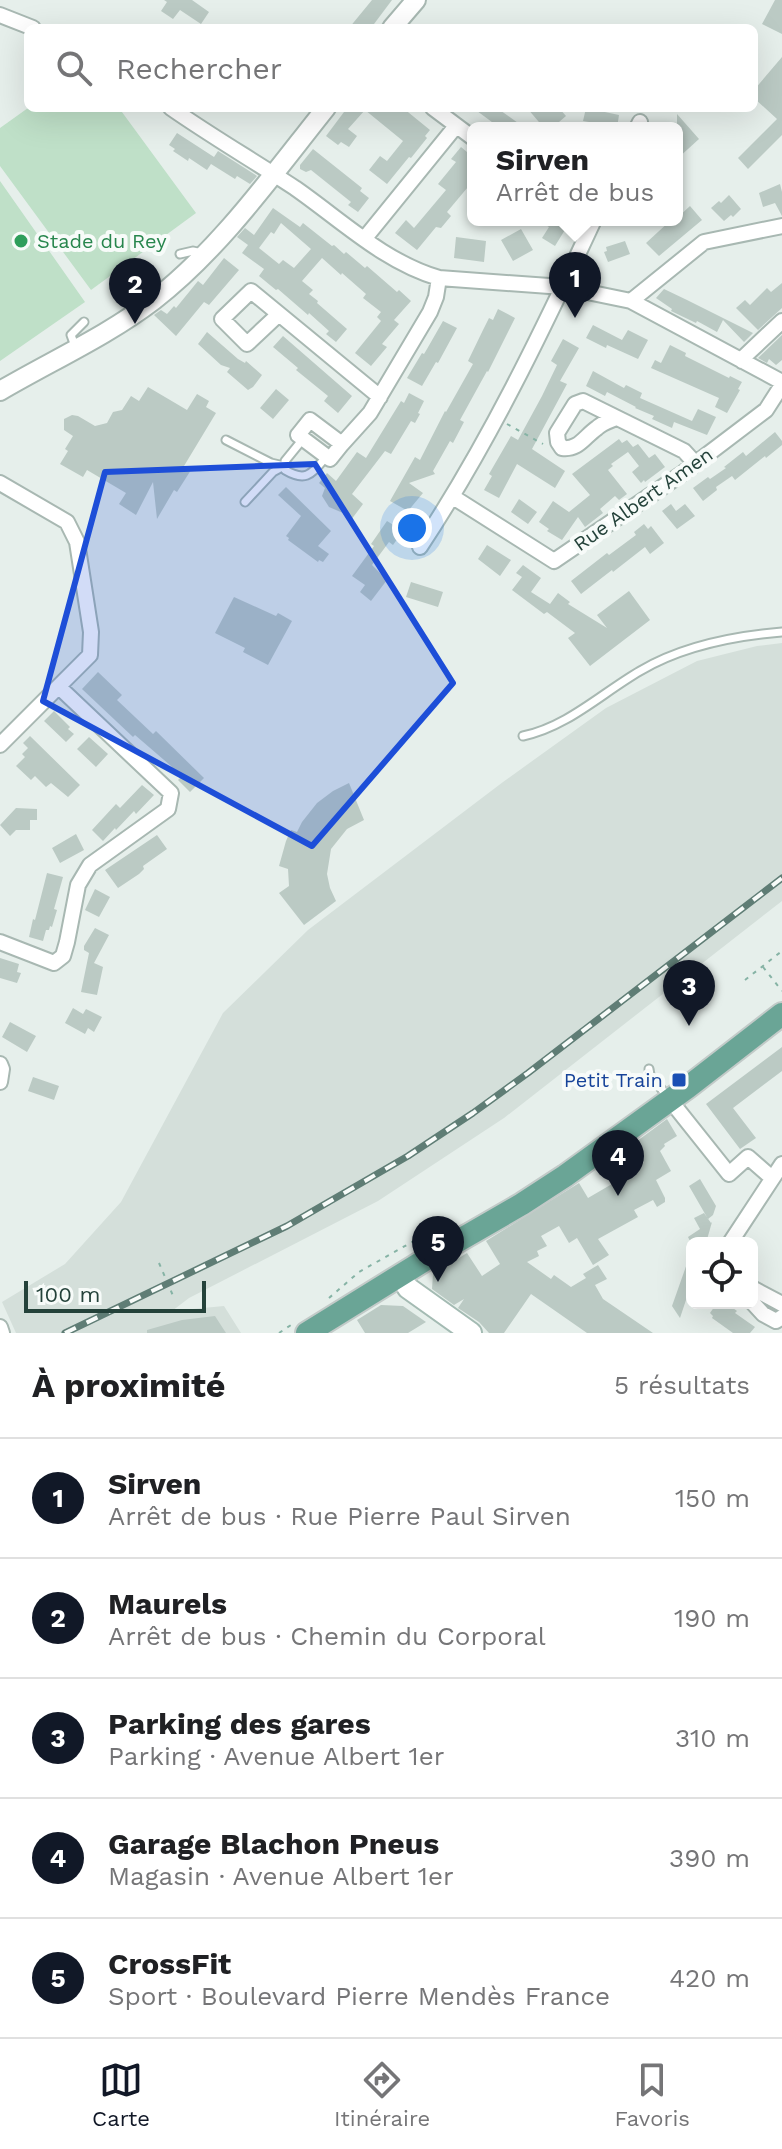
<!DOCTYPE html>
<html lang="fr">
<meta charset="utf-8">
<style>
body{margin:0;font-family:"Work Sans",sans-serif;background:#f2f2f2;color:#202124}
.controls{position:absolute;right:24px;bottom:24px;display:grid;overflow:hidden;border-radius:12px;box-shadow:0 8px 32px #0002}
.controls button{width:72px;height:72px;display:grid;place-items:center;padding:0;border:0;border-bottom:2px solid #e0e0e0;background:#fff;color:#202124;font:40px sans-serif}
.scale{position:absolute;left:24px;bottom:20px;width:182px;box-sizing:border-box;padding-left:8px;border:4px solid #24423a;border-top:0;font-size:22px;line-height:28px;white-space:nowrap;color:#24423a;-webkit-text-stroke:6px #f7fbf9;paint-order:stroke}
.you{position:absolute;left:412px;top:528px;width:28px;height:28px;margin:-20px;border:6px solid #fff;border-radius:50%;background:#1a73e8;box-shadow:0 0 0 12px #1a73e833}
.badge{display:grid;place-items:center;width:52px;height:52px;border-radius:50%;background:#111827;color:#fff;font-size:26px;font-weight:700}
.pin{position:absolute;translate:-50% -66px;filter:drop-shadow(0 2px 4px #0008)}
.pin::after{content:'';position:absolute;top:42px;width:28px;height:24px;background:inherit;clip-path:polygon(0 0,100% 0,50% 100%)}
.popup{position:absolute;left:467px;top:122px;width:216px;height:104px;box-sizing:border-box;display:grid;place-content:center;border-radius:12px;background:#fff;filter:drop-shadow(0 2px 6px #0005);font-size:26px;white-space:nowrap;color:#757577}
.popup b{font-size:30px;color:#202124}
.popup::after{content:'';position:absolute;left:50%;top:100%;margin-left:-16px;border:16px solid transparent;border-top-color:#fff}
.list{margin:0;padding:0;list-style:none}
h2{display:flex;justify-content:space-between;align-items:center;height:104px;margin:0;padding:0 32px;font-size:34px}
h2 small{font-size:26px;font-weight:400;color:#757577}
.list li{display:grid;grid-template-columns:52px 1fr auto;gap:24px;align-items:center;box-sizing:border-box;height:120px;padding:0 32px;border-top:2px solid #e0e0e0}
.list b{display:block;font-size:30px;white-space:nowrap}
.list p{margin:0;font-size:26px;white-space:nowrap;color:#757577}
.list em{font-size:26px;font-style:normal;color:#757577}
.icon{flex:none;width:44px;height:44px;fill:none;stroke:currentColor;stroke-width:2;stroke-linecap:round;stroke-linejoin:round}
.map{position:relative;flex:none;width:782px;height:1333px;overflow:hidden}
.search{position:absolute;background:#fff;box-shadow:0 8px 32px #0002;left:24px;right:24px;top:24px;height:88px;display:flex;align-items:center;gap:20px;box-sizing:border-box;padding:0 28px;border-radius:12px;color:#757577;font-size:30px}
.sheet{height:704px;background:#fff}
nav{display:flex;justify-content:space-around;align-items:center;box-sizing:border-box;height:112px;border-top:2px solid #e0e0e0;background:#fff;font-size:22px;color:#757577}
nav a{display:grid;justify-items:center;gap:4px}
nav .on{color:#111827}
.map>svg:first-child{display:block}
</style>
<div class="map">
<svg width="782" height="1333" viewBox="0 0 782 1333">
<rect width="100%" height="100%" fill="#e6efeb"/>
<path fill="#d4dfda" d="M782 643V901L504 1118 378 1201 189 1298 172 1311 224 1306 241 1333H16L2 1302 65 1264 121 1202 223 1013 308 930 503 782 606 708 697 661 757 646Z"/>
<path fill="#bfe0c8" d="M28 108H119L196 213 91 290 0 166V128Z
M0 181 85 302 0 361Z"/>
<path fill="#bbcac4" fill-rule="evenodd" d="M164 0H192L209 12 201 24 180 10 173 19 161 11 167 2Z
M372 0H392L371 28H349Z
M775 0H782V34L762 24Z
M782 57V135L748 169 738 158 777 119 754 98V90Z
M347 108H403L430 130 425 136 427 138 411 158 409 157 387 184 369 170 380 156 387 161 403 141 365 110 348 129 357 136 349 147 341 142 338 145 326 136Z
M473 108H497L525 128H500Z
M527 108H559L566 116 552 128H544Z
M586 108 619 115 617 128H588L589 122 583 121Z
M677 114 699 139 677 159Z
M177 133 214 157 218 151 257 176 250 184 237 176 235 179 211 164 207 170 189 158 188 161 173 151 175 149 169 145Z
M461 147 473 157V181L447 212 451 216 441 228 436 227 417 250 395 233 406 220 414 228 446 190 438 184 456 162 451 159Z
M313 149 362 188 360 191 369 198 358 212 348 205 351 202 311 170 306 172 300 169V165Z
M780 184 782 192V216L775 203 763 207 759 193Z
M729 195 741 209 733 217 731 215 724 221 711 208 719 201 721 203Z
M690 206 702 220 659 256 646 243 671 220H677V218Z
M273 208 300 227 303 223 332 246 334 245 344 254 346 252 365 268 367 266 397 292 399 290 411 301 394 320 399 324 382 344 387 347 371 366 355 353 381 321 377 317 381 312 363 298 366 294 342 273 341 275 322 258 302 281 313 290 309 294 318 301 317 303 347 329 336 342 326 334 329 331 309 313 308 315 278 289 276 290 259 276 264 269 242 253 248 245 237 237 245 228 254 235ZM281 223 311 249 294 268 283 260 279 264 259 248 271 232 274 234Z
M537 220H571L555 246 542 238 549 227Z
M521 229 533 250 513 261 501 240Z
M456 237 486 241 484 262 454 258Z
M625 241 630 254 608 262 604 252 607 251 606 247Z
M224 258 239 270 209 305 204 302 176 336 154 315 161 310 167 314 174 306 176 308 198 281 203 285Z
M782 283V308L758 330 736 308 745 300 750 305 767 288 771 292Z
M664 289 687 300 753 333 744 342 723 320 717 332 697 321 696 323 671 311 672 309 656 298Z
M498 309 515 318 488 372 487 371 460 420 464 422 453 443 450 441 433 471 435 474 409 483 423 493 408 511 390 501 415 457 420 460 445 411 446 412 473 364 468 361 483 330 489 318 493 320Z
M443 321 457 328 438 363 436 362 422 386 407 378 422 353 424 354 427 349Z
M593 325 622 340 628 330 648 340 638 359 607 345 606 348 586 338Z
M207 332 238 359 245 363 246 361 262 375 253 387 248 390 227 372 230 368 221 365 198 344Z
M782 335V360L776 365 769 359 767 363 758 358Z
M283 336 352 396 338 413 324 401 328 396 296 370 298 368 273 347Z
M563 339 579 348 560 381 567 384 532 449 565 471 555 488 517 464 499 498 484 490 492 476 489 474 511 436 518 440 542 396 557 365 551 361Z
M670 345 686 353 685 356 729 378 730 376 742 382 738 389 740 390 727 413 715 407 719 398 651 368 655 360 661 363Z
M593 371 624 388 626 385 642 393 640 398 692 421 698 409 716 417 707 435 674 422 672 428 652 419 654 416 635 408 636 407 607 392 605 396 586 386Z
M148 387 187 410 197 394 209 401 206 407 216 413 184 466 191 470 177 492 174 490 157 519 153 482 136 515 119 504 126 493 87 470 83 477 60 464 68 451 65 449 73 436 64 430V419L72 415 78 416 95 426 107 423 113 412 122 410 131 396 139 401Z
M276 389 289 400 273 419 260 408Z
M409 393 424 401 418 413 420 414 415 423 411 421 391 454 385 451 352 494 363 504 351 520 343 513 329 507 322 496 325 488 319 483 327 473 336 481 357 452 366 458 401 401 404 403Z
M775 432 782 441V445L766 458 765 456 735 480 732 476 716 487 717 490 703 501 693 488 708 477 710 479 726 468 724 467 743 452 746 456Z
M619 439 622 443 627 440 633 447 638 444 649 458 655 454 665 467 645 482 644 480 641 483 632 472 639 466 628 452 611 464 613 466 608 470 627 494 619 500 615 496 600 509 603 513 585 527 578 517 562 540 547 531 549 529 539 522 553 501 569 512 590 495 572 474Z
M286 487 331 531 318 546 329 554 323 562 319 560 318 562 288 540 289 538 286 536 301 516 278 495Z
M519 499 537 512 528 524 511 512Z
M671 504 676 511 685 504 695 516 677 529 662 511Z
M387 521 403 531 393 545 389 542 372 565 387 580 371 601 360 592 365 585 352 576 374 546 371 544Z
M644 524 648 529 651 526 664 543 650 554 645 547 613 572 612 570 581 594 571 581 607 553 609 555 636 535 634 532Z
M487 545 511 560 500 576 478 559Z
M523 565 541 578 531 592 550 604 558 593 570 602 568 604 607 628 597 615 629 591 650 620 590 666 568 638 575 633 547 612 544 614 512 590 522 577 516 573Z
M411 582 443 592 438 607 406 597Z
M234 597 276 616 278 613 292 621 268 665 243 652 245 648 215 633Z
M98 672 122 695 117 700 153 734 156 731 204 778 190 792 178 780 180 778 173 771 174 770 171 766 135 735 133 737 82 689Z
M54 711 70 727 68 729 74 734 66 742 44 721Z
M30 736 80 785 68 797 51 783 46 787 35 776 31 780 16 766 25 757 22 754 28 748 23 743Z
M89 737 108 754 96 767 77 749Z
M349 783 364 820 347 829 331 849 327 874 330 888 336 901 304 925 279 893 289 886 288 869 279 866 286 841 291 830 297 832 302 822 317 803 333 791Z
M142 785 154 795 136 814 134 811 116 830 115 828 103 841 92 830 116 804 120 808Z
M16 808 37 809V820H30V830H16L10 836 0 825Z
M76 834 84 850 60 863 52 848Z
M157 835 167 849 143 866 144 869 139 874 118 888 105 870Z
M47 873 63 877 54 909 57 910 52 927 50 926 49 930H46L43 941 29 937 33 919 35 920Z
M95 889 110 897 99 917 85 910Z
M95 928 109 935 94 963 103 967 97 995 81 992 89 953 84 950V946Z
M0 958 19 964 17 972 21 973 17 983 0 978Z
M73 1008 83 1014 86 1009 102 1017 94 1032 88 1028 85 1034 65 1023Z
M10 1022 36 1036 27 1052 2 1037Z
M782 1047V1071L733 1108 756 1138 740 1149 706 1104Z
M33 1077 59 1086 54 1100 28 1091Z
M667 1119 677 1136 664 1144 665 1146 660 1151 671 1171 656 1180 665 1198V1202L657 1207 653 1200 634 1210 638 1217 598 1239 609 1255 593 1265 577 1238 569 1243 559 1226 541 1236 547 1246 537 1251 539 1256 527 1262 551 1279 554 1275 571 1287 586 1278 583 1274 598 1265 607 1279 595 1285 603 1299 653 1333H587L531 1294 504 1333H489L479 1322 458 1308 464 1299 454 1305 432 1289 433 1274 467 1253 482 1276 500 1264 486 1241 579 1183 588 1198 624 1177 644 1162 633 1144Z
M700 1179 716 1206 713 1215 708 1219 689 1186Z
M704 1213 711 1223 712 1222 706 1243H691L688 1237 700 1229 694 1218Z
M690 1255 692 1256V1282L680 1318 672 1306Z
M717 1303H726L737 1311 735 1313 755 1327 750 1333H733L712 1318 713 1316 710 1313Z
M381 1305 403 1306 426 1322 408 1333H365L357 1320Z
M215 1316 226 1333H147V1330L182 1320Z"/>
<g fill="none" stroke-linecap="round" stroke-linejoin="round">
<defs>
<path id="service" d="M180 254 193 251 202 253
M76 349 71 335 84 322
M303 439 285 461V470C307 483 312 473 326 457
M226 440 271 463 284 466
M245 502 273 472 284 466
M523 736C567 727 602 693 640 671 682 646 734 636 782 632
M649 1069 650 1075 668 1097"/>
<path id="minor" d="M0 15 33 28
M171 108C211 136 254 161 295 188 341 220 384 262 439 278L563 287 631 301 782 382
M433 108 473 138
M637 128 640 122
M365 238 456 126
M631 301 704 242 782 226
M279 314 247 344 222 319 251 291 380 397
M742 361 746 355 782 321
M616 418C609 421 602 423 597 428 584 437 579 450 562 448L558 442 557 433 575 404 583 401 684 451 695 463
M342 444 330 459 298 435 310 420 342 444 370 413 430 312 436 297 439 278
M0 483 67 522 77 542 91 632 90 655 0 745
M453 497 554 561 683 473 766 410 782 385
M420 547C488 444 542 332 594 220
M0 942 54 963 63 956 67 942 78 885 90 865 168 809 171 793 59 687
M0 1064 2 1069 0 1082
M670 1100 729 1174 748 1157 772 1178
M730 1243 782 1164
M752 1288 782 1304
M752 1302 763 1314 776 1321 782 1317
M0 1327 2 1333"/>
<path id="tertiary" d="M392 28 416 0
M0 391C51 361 107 336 154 300 220 249 274 173 326 108"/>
<path id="secondary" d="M400 1276 408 1288 471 1333"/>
<path id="primary" d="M307 1333 425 1260 522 1204 565 1176 688 1087 782 1014"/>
</defs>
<use href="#service" stroke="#a8b8b2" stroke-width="11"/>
<use href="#minor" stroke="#a8b8b2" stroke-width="18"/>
<use href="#tertiary" stroke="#a8b8b2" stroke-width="22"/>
<use href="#secondary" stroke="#a4bbb3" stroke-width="24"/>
<use href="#primary" stroke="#c2cac8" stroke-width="26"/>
<path stroke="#86b3a5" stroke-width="2" stroke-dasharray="4 6" stroke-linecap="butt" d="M507 424 543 444
M763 967 782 991
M745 980 782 951
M159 1263 174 1298
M329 1298 359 1272 435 1229 449 1225
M279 1333 291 1325"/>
<use href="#service" stroke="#fff" stroke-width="7"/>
<use href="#minor" stroke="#fff" stroke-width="14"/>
<use href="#tertiary" stroke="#fff" stroke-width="18"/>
<use href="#secondary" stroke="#fff" stroke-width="20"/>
<use href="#primary" stroke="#6aa596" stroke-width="22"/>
<defs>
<path id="rail" d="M65 1333 287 1226 408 1156 473 1113 528 1073 782 878"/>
</defs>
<use href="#rail" stroke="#5f7d75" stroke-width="7"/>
<use href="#rail" stroke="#f7fbf9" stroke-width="4" stroke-dasharray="12" stroke-linecap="butt"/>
</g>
<path fill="#1d4ed8" fill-opacity="0.2" stroke="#1d4ed8" stroke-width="6" stroke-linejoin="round" d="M315 464 453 683 312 846 43 701 105 472Z"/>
<circle fill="#2e9e5b" stroke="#f7fbf9" stroke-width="3" cx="21" cy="241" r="8"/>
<rect fill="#1a4fb4" stroke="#f7fbf9" stroke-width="3" x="671" y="1072" width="16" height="16" rx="4"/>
<g text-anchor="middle" stroke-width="8" stroke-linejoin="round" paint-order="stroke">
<g font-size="20" fill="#27864d" stroke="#f7fbf9" text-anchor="start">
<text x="37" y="248">Stade du Rey</text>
</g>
<g font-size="20" fill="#24423a" stroke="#f7fbf9">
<text transform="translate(643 499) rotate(-35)" y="7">Rue Albert Amen</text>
</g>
<g font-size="20" fill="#164399" stroke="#f7fbf9" text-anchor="end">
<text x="663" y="1087">Petit Train</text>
</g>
</g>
</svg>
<div class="controls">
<button><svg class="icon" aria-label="locate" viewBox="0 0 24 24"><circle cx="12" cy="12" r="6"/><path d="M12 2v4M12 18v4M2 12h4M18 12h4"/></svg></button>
</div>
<div class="scale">100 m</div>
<div class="you"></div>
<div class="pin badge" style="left:575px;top:318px">1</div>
<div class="popup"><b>Sirven</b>Arrêt de bus</div>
<div class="pin badge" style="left:135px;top:324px">2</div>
<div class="pin badge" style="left:689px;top:1026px">3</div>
<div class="pin badge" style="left:618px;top:1196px">4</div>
<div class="pin badge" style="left:438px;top:1282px">5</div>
<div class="search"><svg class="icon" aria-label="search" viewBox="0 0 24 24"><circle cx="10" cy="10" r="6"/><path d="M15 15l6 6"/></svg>Rechercher</div>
</div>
<section class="sheet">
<h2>À proximité<small>5 résultats</small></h2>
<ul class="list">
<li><span class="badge">1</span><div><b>Sirven</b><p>Arrêt de bus · Rue Pierre Paul Sirven</p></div><em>150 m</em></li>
<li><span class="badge">2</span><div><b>Maurels</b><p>Arrêt de bus · Chemin du Corporal</p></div><em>190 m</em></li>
<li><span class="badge">3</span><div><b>Parking des gares</b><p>Parking · Avenue Albert 1er</p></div><em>310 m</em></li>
<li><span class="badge">4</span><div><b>Garage Blachon Pneus</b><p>Magasin · Avenue Albert 1er</p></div><em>390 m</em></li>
<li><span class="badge">5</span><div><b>CrossFit</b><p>Sport · Boulevard Pierre Mendès France</p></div><em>420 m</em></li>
</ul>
</section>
<nav>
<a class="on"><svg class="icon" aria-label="map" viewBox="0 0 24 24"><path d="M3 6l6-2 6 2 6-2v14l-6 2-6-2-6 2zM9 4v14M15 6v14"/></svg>Carte</a>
<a><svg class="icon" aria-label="directions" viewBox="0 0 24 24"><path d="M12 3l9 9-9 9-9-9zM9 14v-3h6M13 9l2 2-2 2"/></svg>Itinéraire</a>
<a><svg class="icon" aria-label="saved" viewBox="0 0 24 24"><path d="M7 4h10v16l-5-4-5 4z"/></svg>Favoris</a>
</nav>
